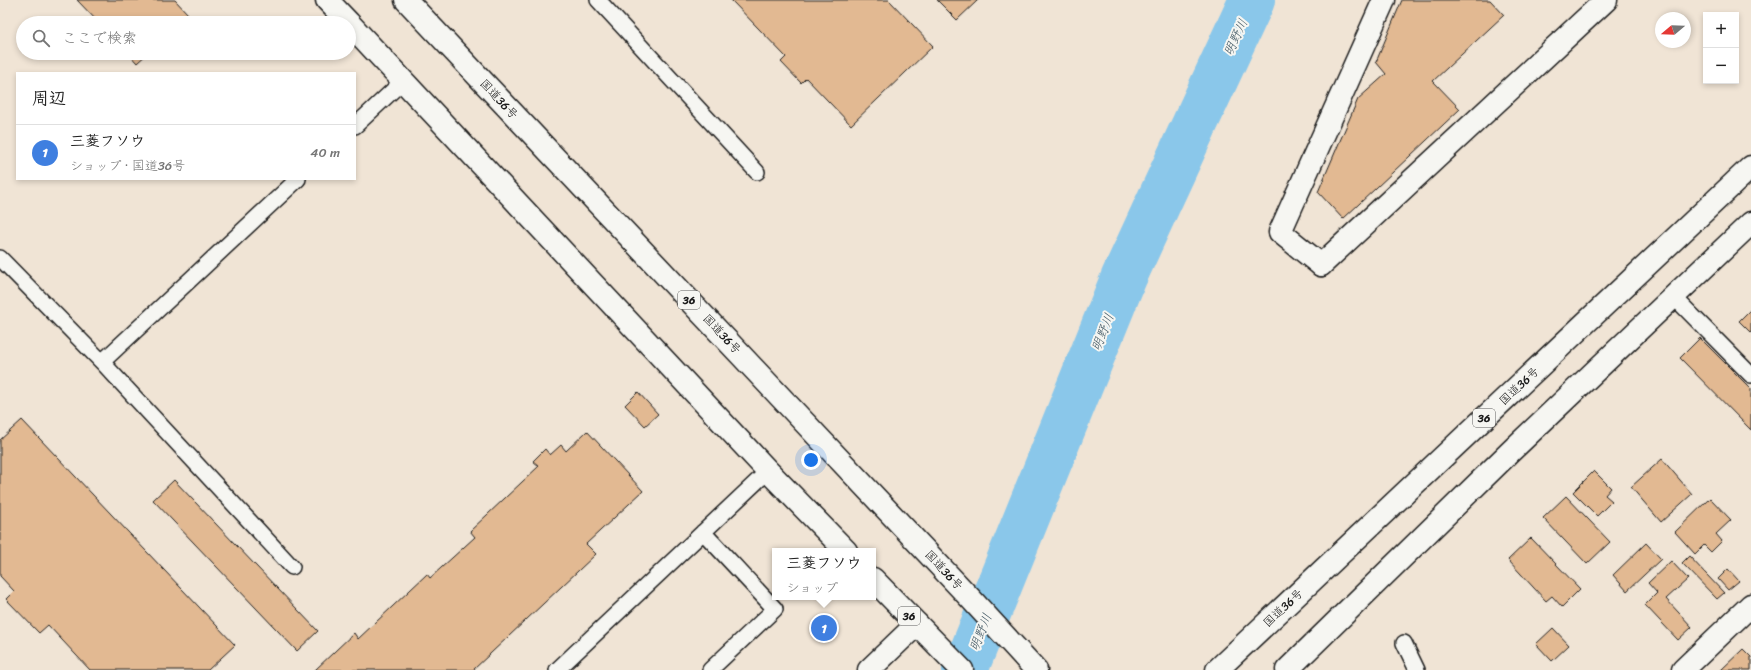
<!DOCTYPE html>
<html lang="ja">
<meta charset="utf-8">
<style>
body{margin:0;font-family:Sriracha,"Klee One",sans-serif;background:#f2f2f2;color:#222}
.controls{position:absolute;right:12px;top:12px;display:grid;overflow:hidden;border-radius:0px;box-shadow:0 2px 6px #0003}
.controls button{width:36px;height:36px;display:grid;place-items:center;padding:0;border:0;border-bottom:1px solid #e0e0e0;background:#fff;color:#222;font:20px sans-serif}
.compass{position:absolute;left:1655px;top:12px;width:36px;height:36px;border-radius:50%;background:#fff;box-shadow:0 2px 6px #0003;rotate:251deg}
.you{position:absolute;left:811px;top:460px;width:14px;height:14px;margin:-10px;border:3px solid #fff;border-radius:50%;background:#1a73e8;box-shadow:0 0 0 6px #1a73e833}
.badge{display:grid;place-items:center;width:26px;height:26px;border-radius:50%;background:#7c3aed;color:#fff;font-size:13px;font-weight:700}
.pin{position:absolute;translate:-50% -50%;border:2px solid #fff;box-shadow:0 1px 4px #0006}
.popup{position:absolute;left:772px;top:548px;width:104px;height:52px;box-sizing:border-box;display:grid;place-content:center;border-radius:0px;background:#fff;filter:drop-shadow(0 1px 3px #0005);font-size:13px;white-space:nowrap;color:#767676}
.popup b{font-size:15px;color:#222}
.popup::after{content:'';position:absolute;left:50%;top:100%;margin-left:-8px;border:8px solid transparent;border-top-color:#fff}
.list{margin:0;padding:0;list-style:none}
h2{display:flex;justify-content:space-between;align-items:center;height:52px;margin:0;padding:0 16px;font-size:17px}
h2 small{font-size:13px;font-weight:400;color:#767676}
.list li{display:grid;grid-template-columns:26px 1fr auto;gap:12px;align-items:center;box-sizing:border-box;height:56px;padding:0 16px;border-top:1px solid #e0e0e0}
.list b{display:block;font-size:15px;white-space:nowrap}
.list p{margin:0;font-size:13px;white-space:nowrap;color:#767676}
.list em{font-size:13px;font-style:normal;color:#767676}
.icon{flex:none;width:22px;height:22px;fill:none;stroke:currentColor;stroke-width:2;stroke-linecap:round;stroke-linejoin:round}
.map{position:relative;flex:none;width:1751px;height:670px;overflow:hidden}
.search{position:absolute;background:#fff;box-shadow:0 2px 6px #0003;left:16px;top:16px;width:340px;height:44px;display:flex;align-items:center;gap:10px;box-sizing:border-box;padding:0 14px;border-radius:22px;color:#767676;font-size:15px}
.panel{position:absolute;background:#fff;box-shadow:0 2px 6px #0003;left:16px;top:72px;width:340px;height:108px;border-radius:0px}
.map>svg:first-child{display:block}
</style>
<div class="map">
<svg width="1751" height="670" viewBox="0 0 1751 670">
<rect width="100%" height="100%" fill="#f0e4d5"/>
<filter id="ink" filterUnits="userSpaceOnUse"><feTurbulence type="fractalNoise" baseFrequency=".025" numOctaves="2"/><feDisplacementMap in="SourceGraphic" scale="8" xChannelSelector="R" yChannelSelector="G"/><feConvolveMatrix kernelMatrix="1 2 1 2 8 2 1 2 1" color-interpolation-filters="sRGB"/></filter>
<g filter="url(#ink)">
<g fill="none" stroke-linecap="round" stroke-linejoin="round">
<path stroke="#8ac7ea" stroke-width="46" d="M965 670 1124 277 1252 0"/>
</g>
<path fill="#e2b992" stroke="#1c1c1c" d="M77 0H175L188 14 179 23H99Z
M731 0H889L933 46 851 125 806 78 801 83 781 62 786 57Z
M937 0H978L957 20Z
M1402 0H1490L1504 15 1433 81 1460 109 1343 219 1318 192 1358 99 1386 74 1376 62Z
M128 53H148L137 63Z
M1751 309V333L1739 321Z
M1700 338 1751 389V430L1680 358Z
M638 392 658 414 645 426 625 405Z
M22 420 235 645 208 670H90L48 625 39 633 6 599 14 591 0 576V440Z
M587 431 643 491 586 544 596 554 473 670H315L354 633 358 639 427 574 430 578 475 537 470 531 539 466 533 461 545 449 550 455 561 445 566 451Z
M1662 459 1692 494 1661 522 1631 487Z
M1594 471 1611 488 1605 495 1612 501 1597 516 1573 492Z
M174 480 318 631 297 651 153 500Z
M1566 496 1610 542 1587 564 1543 518Z
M1710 498 1731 520 1716 534 1722 541 1711 552 1704 545 1695 554 1675 532Z
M1531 538 1580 589 1562 607 1552 596 1546 601 1508 560Z
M1646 543 1661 559 1627 591 1613 575Z
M1689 556 1724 593 1717 599 1682 563Z
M1671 561 1688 579 1666 599 1692 627 1678 640 1645 605 1657 593 1648 583Z
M1728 569 1739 581 1728 590 1718 579Z
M1553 628 1569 645 1552 661 1536 644Z
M1743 649 1751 657V670H1721Z"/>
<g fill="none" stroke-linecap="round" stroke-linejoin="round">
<defs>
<path id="lane" d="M598 0 757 172
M355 126 403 81
M0 258 102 362 298 179
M1674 297 1751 375
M102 362 292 567
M703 532 775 609 710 670
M1404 643 1417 670
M557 670 768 471"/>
<path id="street" d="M1321 265 1280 232 1384 0
M869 670 917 624
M1683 670 1751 605"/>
<path id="secondary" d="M1321 265 1606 0"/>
<path id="highway" d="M327 0 349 23
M406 0 971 599 1036 670
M349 23 768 471 846 551
M873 579 962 670
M1217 670 1751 167
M1287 670 1510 452 1751 223"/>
</defs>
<use href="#lane" stroke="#1c1c1c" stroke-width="18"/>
<use href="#street" stroke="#1c1c1c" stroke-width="25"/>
<use href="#secondary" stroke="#1c1c1c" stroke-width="25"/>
<use href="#highway" stroke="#1c1c1c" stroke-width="25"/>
<use href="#lane" stroke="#f6f6f2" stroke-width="15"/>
<use href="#street" stroke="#f6f6f2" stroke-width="22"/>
<use href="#secondary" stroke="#f6f6f2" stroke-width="22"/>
<use href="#highway" stroke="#f6f6f2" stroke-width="22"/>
</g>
</g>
<g text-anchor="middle" stroke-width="4" stroke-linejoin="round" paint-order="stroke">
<g fill="#f6f6f2" stroke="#5d5d5c" stroke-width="1">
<rect x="678" y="291" width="22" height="18" rx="3"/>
<rect x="1473" y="409" width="22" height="18" rx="3"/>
<rect x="898" y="607" width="22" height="18" rx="3"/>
</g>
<g font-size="11" font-weight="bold" fill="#1c1c1c">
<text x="689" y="304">36</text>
<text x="1484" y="422">36</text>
<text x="909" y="620">36</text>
</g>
<g font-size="12" fill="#1c1c1c" stroke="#f6f6f2">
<text transform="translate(499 99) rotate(47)" y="4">国道36号</text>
<text transform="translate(722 334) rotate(47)" y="4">国道36号</text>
<text transform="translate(1519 386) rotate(-43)" y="4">国道36号</text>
<text transform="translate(944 570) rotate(47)" y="4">国道36号</text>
<text transform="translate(1283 608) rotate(-43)" y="4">国道36号</text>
</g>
<g font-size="13" font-style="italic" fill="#425864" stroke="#f6f6f2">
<text transform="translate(1235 37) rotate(-65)" y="5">明野川</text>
<text transform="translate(1102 332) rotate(-68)" y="5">明野川</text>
<text transform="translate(980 632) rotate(-68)" y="5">明野川</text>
</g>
</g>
</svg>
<div class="controls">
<button>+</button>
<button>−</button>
</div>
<svg class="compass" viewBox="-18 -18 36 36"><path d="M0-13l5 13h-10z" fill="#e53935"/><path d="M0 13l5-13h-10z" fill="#767676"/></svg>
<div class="you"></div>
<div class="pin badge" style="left:824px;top:628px;background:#3f7fe0">1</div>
<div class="popup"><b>三菱フソウ</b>ショップ</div>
<div class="search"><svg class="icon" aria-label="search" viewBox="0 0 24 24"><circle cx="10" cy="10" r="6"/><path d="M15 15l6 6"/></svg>ここで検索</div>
<section class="panel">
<h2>周辺<small></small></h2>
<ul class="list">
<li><span class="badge" style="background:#3f7fe0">1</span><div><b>三菱フソウ</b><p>ショップ · 国道36号</p></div><em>40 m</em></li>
</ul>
</section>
</div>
